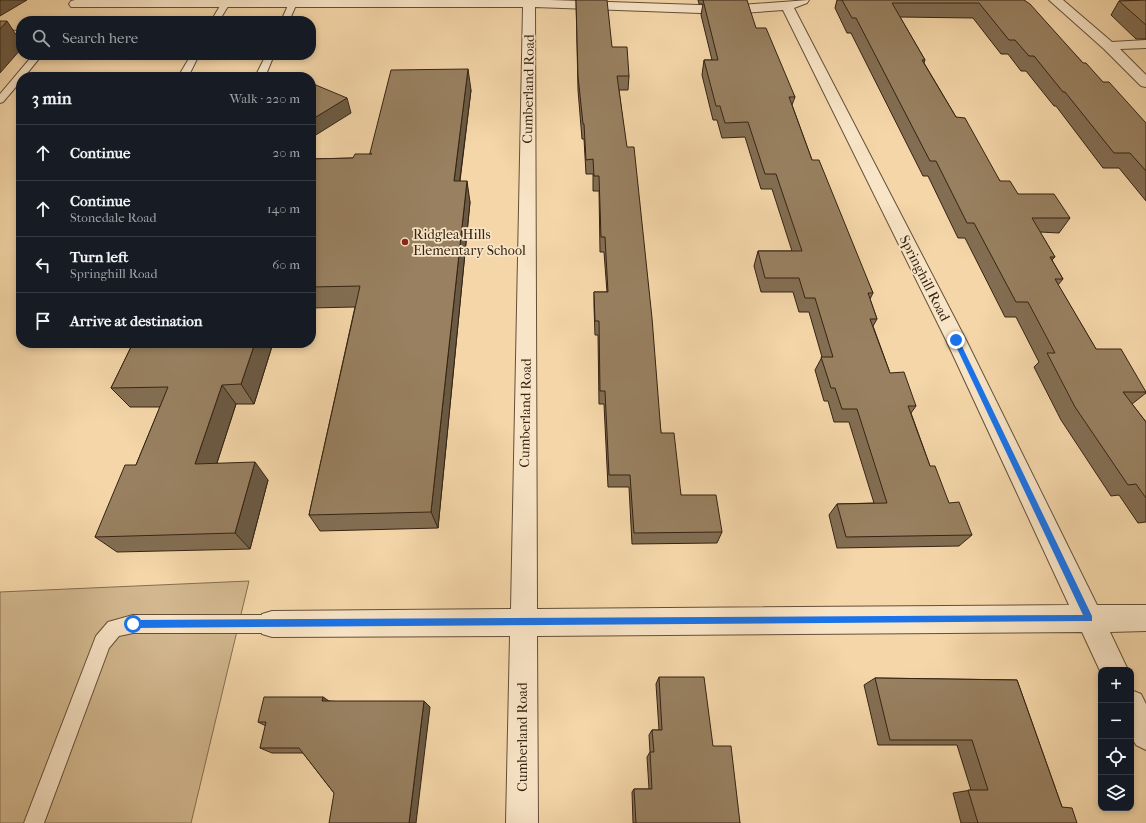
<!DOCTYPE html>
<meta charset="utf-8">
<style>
body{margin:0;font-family:"IM FELL French Canon",serif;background:#242831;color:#f1f3f6}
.controls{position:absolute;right:12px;bottom:12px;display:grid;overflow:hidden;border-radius:8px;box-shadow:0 2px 6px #0003}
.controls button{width:36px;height:36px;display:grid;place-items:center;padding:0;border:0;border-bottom:1px solid #363941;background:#171b24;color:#f1f3f6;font:20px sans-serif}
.stop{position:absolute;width:12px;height:12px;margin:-9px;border:3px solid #1a73e8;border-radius:50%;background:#fff}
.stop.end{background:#1a73e8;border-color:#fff;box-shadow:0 1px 4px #0008}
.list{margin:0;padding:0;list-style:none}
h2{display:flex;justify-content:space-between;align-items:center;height:52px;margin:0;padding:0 16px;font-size:17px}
h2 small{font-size:13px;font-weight:400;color:#9ea1a6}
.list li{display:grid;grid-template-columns:26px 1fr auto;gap:12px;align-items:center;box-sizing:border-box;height:56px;padding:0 16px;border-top:1px solid #363941}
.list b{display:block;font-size:15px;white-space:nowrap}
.list p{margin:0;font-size:13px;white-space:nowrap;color:#9ea1a6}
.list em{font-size:13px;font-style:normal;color:#9ea1a6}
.icon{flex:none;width:22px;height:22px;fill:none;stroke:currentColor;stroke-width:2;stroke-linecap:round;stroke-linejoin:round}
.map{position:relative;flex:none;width:1146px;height:823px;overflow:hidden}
.search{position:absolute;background:#171b24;box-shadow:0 2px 6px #0003;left:16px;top:16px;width:300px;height:44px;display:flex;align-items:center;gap:10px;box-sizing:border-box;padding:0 14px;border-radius:16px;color:#9ea1a6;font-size:15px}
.panel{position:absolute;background:#171b24;box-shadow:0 2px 6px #0003;left:16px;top:72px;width:300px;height:276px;border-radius:16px}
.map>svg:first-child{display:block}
</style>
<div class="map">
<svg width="1146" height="823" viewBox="0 0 1146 823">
<rect width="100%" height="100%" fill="#f4d6a8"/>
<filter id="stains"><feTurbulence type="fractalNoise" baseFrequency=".005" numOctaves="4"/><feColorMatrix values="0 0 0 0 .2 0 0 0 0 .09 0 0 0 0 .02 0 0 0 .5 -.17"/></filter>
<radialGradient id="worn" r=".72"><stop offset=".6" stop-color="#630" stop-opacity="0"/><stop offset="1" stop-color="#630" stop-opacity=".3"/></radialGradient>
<path fill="#d3b88f" stroke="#846e51" d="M249 581 191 823H0V592Z"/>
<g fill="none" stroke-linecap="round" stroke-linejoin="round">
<defs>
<path id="lane" d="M223 1 230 3 219 21H211Z
M290 1 297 3 289 21H281Z
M0 28 21 32V38L0 34Z
M33 55H42L24 77H21V81L3 102 0 103V94Z
M191 55H199L188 77H178Z
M266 55H274L265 77H255Z
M133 615H272L278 618 281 624 278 630 272 633H133L119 636 109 648 44 823H24L96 636 108 622Z"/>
<path id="street" d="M75 0H550L728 6 809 0 807 3 794 8 966 340 1097 605H1146V631L1110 632 1128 670H1101V673L1082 632 537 636 538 823H506L510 636 272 637 262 634 259 624 262 614 272 611 511 609 523 7H71L69 4 71 1ZM535 7 728 14 783 10 946 340 1069 605 537 609Z
M1049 0H1063L1112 42 1146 40V48L1120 49 1146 75V87L1141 86 1104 49Z
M1131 690 1141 694 1146 704V750L1136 745 1131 736Z"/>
</defs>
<use href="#lane" stroke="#645038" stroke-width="2"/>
<use href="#street" stroke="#645038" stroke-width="2"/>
<use href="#lane" fill="#f8e4c6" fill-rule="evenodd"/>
<use href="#street" fill="#f8e4c6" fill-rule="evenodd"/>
</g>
<path fill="#836e53" stroke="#342313" d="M576 0 612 47 629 76 628 90H619L661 433 681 495 722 532 717 543 632 544 629 487H608L604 404H599L598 335H595L594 306V292H607L604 252H600L599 191H593V174H586L584 139H582L578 90Z
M698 0H740L795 97 792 105 812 160 873 293 870 299 877 319 873 326 890 373 916 406 911 413 930 466 949 503 972 535 959 546 837 548 829 515 837 504 874 503 849 422H834L828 401H824L815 370 822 357 809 312H799L793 292H761L754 266 758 251H792L772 189H761L745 137 722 138 717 120H713L702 75 704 60H712L701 15 703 4H699Z
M837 0H1024L1083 63 1146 123V201L1119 168H1103L1056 106H1054L1026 71H1021L1008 54H1001L973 18 900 17 925 60 924 63 956 117 1000 181 1018 194 1070 218 1059 233 1040 232 1055 257 1052 260 1063 279 1058 285 1096 349 1146 393 1132 404 1146 422V522L1138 523 1119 495 1111 496 1061 420 1034 367 1039 362 1016 317H1005L965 238H958L928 176H923L851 33H847L835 8Z
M1146 0V39H1136L1111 15 1119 1Z
M471 90 460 181 470 202 438 528 320 531 309 515 355 307 311 308V159L353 158 370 154V153Z
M133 343H273L254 404H236L217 463 268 480 250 549 117 552 95 537 136 465 160 407H130L111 388Z
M659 677 713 746 740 823H633L632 792 634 789H649L647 757 650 752 649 735 652 730H659L656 684Z
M875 678 1017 680 1062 807 1077 823H961L953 793 971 790 957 745H878L864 685Z
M323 697 328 701 430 707 334 793 303 753H272L260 748 266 726 258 722Z"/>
<path fill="#6a5a43" stroke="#342313" d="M0 0H27L0 16Z
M7 21 21 42V49L0 73V29Z
M468 69 471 90 457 202 454 181Z
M347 98 351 113 311 138V120Z
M467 181 470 202 438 528 431 512Z
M255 343H273L254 404 241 384Z
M222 385 236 404 211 481 195 464Z
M255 462 268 480 250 549 235 533Z
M323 697 332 703 322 701Z
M424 701 430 707 416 823H409Z"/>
<path fill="#988060" stroke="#342313" d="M576 0H607L612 47H627L629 76H617L627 147H634L652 318 661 433H674L681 495H716L722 532 634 533 630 475H609L605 391H600L599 321H595L594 292H608L605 237H601L599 176H594L593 159 586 160 584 124H583L578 76Z
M703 0H747L756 28H766L795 97H789L812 160H819L873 293H868L877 319H870L890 373 904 372 916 406H908L930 466H935L949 503 959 502 972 535 846 537 837 504 887 503 857 409H842L835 388H831L821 357H833L815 298H805L799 278H765L758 251H802L776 174H765L748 122 725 123 720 106H716L704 60H718Z
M842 0H1024L1030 4 1083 63H1086L1103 82H1109L1146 123V171L1130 153H1114L1065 92H1063L1034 56H1029L1015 40H1009L979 3H892L925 60H922L956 117 965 118 1000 181H1010L1018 194H1054L1070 218H1032L1055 257H1050L1063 279H1055L1096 349H1121L1146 392H1123L1146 422V498L1136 484 1128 485 1075 407 1047 353H1055L1028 302H1016L974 223H967L936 161H930L856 18H852Z
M1146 0V25L1119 1Z
M0 21H7L0 29Z
M468 69 454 181H467L431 512 309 515 360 286 311 287V159L353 158 355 154H372L370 153 391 70Z
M311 83 347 98 311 120Z
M133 343H255L241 384 222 385 195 464 255 462 235 533 95 537 125 465H136L168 387 111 388Z
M659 677H704L713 746H731L740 823H636L634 789H652L650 752H654L652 730H662Z
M875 678 1017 680 1062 807 1072 808 1077 823H978L968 790H988L972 740H890Z
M264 697H323L322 701H424L409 823H329L334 793 299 748H260L266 722H258Z"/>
<path fill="#1a73e8" d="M956 338 959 340 1092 616V621L133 628 129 624 133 620 1083 615 953 340Z"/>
<circle fill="#8f2418" stroke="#f8e4c6" stroke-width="1.5" cx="405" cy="242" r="4"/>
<g text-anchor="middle" stroke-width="3.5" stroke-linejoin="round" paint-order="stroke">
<g font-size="14" fill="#342313" stroke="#f8e4c6">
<text transform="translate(528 89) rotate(-89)" y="5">Cumberland Road</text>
<text transform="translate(925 278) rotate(63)" y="5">Springhill Road</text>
<text transform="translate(525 413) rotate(-89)" y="5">Cumberland Road</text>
<text transform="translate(522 737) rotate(-90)" y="5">Cumberland Road</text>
</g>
<g font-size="14" fill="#342313" stroke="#f8e4c6" text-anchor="start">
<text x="413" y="239">Ridglea Hills<tspan x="413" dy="16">Elementary School</tspan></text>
</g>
</g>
<rect width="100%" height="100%" filter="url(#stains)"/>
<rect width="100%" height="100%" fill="url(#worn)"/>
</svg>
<div class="controls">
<button>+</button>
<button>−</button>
<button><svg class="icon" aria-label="locate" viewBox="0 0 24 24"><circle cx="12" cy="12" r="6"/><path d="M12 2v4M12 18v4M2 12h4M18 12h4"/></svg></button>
<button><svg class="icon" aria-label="layers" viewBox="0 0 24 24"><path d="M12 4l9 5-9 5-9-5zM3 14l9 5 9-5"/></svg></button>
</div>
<div class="stop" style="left:133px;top:624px"></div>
<div class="stop end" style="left:956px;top:340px"></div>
<div class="search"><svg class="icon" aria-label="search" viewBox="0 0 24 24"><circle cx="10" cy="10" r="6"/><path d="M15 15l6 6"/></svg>Search here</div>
<section class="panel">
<h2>3 min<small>Walk · 220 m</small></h2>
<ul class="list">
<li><svg class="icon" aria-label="ahead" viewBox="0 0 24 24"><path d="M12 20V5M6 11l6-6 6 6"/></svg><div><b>Continue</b></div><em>20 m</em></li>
<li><svg class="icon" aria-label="ahead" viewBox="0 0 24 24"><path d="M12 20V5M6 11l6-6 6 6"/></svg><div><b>Continue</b><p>Stonedale Road</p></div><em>140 m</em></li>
<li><svg class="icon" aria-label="left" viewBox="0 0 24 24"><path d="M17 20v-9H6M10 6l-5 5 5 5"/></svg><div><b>Turn left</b><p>Springhill Road</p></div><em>60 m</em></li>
<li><svg class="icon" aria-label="arrive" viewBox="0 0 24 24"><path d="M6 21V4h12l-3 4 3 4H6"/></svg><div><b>Arrive at destination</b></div></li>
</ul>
</section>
</div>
